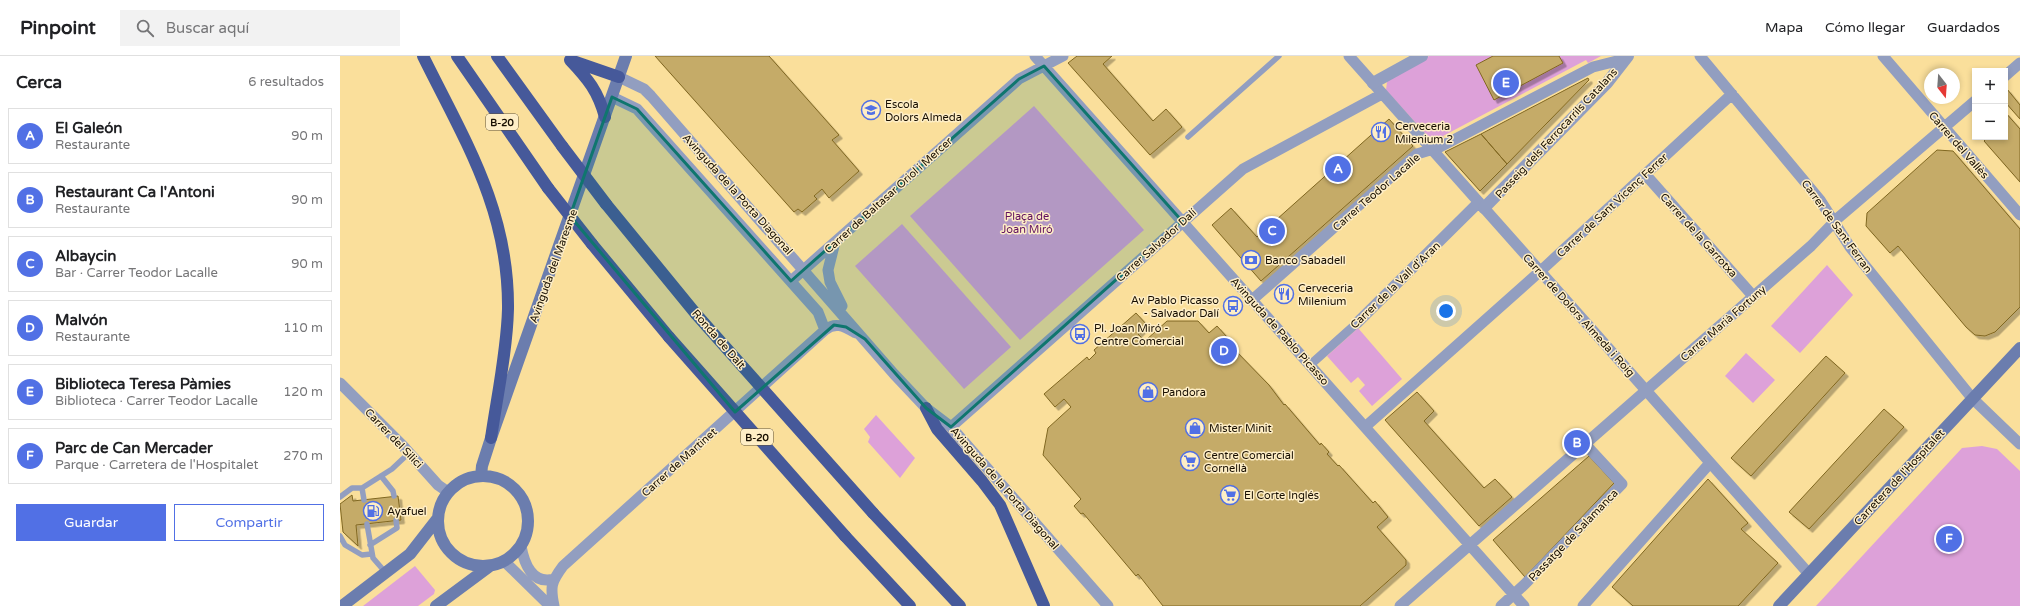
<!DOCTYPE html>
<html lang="es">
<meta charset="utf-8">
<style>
body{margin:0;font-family:"Varela Round",sans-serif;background:#f2f2f2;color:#202124}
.controls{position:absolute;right:12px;top:12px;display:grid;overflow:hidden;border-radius:0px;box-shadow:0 2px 6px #0003}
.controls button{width:36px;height:36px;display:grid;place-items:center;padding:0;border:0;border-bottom:1px solid #e0e0e0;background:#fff;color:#202124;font:20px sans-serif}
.compass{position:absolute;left:1584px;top:12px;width:36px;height:36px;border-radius:50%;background:#fff;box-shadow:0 2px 6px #0003;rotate:163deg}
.you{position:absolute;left:1106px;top:255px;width:14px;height:14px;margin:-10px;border:3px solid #fff;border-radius:50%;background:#1a73e8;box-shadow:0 0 0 6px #1a73e833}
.badge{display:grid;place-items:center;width:26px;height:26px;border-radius:50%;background:#5170e5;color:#fff;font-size:13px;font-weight:700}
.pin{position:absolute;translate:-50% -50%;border:2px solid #fff;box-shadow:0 1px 4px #0006}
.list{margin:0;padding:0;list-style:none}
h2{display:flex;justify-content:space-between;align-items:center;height:52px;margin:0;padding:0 16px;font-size:17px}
h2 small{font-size:13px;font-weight:400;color:#757577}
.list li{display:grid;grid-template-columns:26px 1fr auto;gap:12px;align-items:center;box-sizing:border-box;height:56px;margin:0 8px 8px;padding:0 8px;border:1px solid #e0e0e0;border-radius:0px}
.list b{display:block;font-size:15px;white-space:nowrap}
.list p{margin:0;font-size:13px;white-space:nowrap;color:#757577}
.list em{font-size:13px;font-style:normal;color:#757577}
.actions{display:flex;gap:8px;padding:12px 16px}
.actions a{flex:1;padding:9px 0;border:1px solid #5170e5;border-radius:0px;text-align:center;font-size:14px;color:#5170e5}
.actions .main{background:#5170e5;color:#fff}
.icon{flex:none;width:22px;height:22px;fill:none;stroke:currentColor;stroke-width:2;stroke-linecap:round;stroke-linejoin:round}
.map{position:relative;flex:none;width:1680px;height:550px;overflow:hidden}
header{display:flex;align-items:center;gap:24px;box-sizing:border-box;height:56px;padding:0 20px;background:#fff;border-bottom:1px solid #e0e0e0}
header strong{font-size:19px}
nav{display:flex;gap:22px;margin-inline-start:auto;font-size:14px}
.search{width:280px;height:36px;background:#f2f2f2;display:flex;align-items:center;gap:10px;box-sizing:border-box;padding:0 14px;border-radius:0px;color:#757577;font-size:15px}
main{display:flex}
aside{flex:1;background:#fff}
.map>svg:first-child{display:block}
</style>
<header>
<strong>Pinpoint</strong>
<div class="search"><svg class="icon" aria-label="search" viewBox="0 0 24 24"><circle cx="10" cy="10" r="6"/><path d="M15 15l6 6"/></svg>Buscar aquí</div>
<nav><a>Mapa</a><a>Cómo llegar</a><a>Guardados</a></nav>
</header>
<main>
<aside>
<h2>Cerca<small>6 resultados</small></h2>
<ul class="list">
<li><span class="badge">A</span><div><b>El Galeón</b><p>Restaurante</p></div><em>90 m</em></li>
<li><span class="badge">B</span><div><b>Restaurant Ca l'Antoni</b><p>Restaurante</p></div><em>90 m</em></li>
<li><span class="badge">C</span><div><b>Albaycin</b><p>Bar · Carrer Teodor Lacalle</p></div><em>90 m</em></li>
<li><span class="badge">D</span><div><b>Malvón</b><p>Restaurante</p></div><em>110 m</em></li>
<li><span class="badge">E</span><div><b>Biblioteca Teresa Pàmies</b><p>Biblioteca · Carrer Teodor Lacalle</p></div><em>120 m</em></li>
<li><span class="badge">F</span><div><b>Parc de Can Mercader</b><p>Parque · Carretera de l'Hospitalet</p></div><em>270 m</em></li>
</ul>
<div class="actions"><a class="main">Guardar</a><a>Compartir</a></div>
</aside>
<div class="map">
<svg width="1680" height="550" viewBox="0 0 1680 550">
<defs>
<filter id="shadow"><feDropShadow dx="3.5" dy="3.5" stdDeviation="0" flood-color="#0004"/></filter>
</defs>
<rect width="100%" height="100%" fill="#fadf9b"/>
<path fill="#dda1d9" d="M1089 0H1261L1248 7 1246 4 1103 80 1105 83 1093 86 1046 34 1047 26 1051 21Z
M694 50 804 174 680 284 570 160Z
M562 168 671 291 624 333 515 210Z
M1487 209 1513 239 1460 297 1431 270Z
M1018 272 1062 323 1032 350 1019 335 1025 329 1018 321 1011 327 987 300Z
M1406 297 1435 324 1413 347 1385 320Z
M536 359 575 402 560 422 528 386 530 381 524 373Z
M1642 390 1657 393 1680 415V550H1476L1622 392Z
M75 510 95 534 94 538 78 550H23Z"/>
<path fill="#c5ab68" stroke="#806721" filter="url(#shadow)" d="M315 0H429L499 79 492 84 519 115 489 142 482 133 474 140 477 143 462 156 458 153 454 156Z
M737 0H772L763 8 813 65 826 53 842 71 810 99 728 7Z
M1153 0H1219L1223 7 1154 44 1136 9Z
M1248 22 1249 24 1167 108 1141 78Z
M1667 33 1680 49V63L1665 46V35Z
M1665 56 1680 73V126L1644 85 1648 81H1665Z
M1049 63 1073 90 921 225 872 169 891 152 917 181Z
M1141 78 1167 108 1140 135 1105 96Z
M1597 94 1613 95 1680 173V251L1655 276 1645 280 1635 279 1626 271 1558 190 1550 197 1526 170 1527 157Z
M796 257 807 269 798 278 805 285 827 265H858L869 277 877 270 887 281 885 283 892 291 929 329 944 349 945 348 980 389 981 387 989 396 987 398 998 410 999 409 1033 447 1035 445 1048 461 1037 471 1066 504V509L1020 550H823L798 518 796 520 743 457 741 458 734 450 741 443 703 399 708 372 731 351 724 343 715 351 704 338 747 301 749 304 756 297 754 294Z
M1486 300 1505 317 1411 420 1391 402Z
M1077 336 1094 355 1084 365 1144 432 1155 423 1172 441 1139 470 1045 364Z
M1544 353 1564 371 1469 473 1449 456Z
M1249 400 1274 427 1185 521 1153 484Z
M1368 423 1408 467 1401 473 1438 507 1398 550H1293L1272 531Z
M12 439 13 445 58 440 61 464 16 469 18 490 3 476 0 448Z"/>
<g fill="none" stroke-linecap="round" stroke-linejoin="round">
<path stroke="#929ec0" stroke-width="5.5" d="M848 81 939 0
M41 420 53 435 54 440
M0 441 12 432H22
M24 444 22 432 52 413 69 397
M27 468 33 502 46 517
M0 480 5 489 22 499 31 498
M30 489 57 472 56 464"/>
<path stroke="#929ec0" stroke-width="9" d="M970 309 1017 267"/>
<path stroke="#929ec0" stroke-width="11" d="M695 0 1184 550
M1009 0 1469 518
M1360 0 1480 144 1510 191 1632 342 1680 388
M1543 0 1680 159
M1665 20 1680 7
M279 21 304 33 311 40 554 318 586 352 611 371 768 550
M1305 118 1413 240
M495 186 488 214 490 226 502 250
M451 225 679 23 723 0
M912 244 1077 98 1100 91 1253 11 1285 3
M1017 267 1139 146
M485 274C496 265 505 271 516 277
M0 327 63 390 98 429 108 436
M611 371 903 113 1042 38
M1025 371 1206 210 1392 38
M181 490C184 507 192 529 214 523
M164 505 210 550
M214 550C210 531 211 526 223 510L485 274 478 256 297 53 272 41
M1060 550 1471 190 1498 162 1635 45
M1161 550 1185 528 1282 428 1245 388
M1243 550 1370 407"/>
<path stroke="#929ec0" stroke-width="12" d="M1033 27 1082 0
M1144 152 1267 27 1288 0"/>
<path stroke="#6b7dae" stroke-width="12" d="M98 465a45 45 0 1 1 90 0a45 45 0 1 1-90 0Z
M141 420 142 410 151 382 286 0
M2 550 70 498 98 462
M96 550 150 510
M1439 550 1680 292"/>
<path stroke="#46599a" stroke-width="12" d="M83 0C125 85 169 154 168 253 167 294 157 341 151 382
M117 0 208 132
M157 0 222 90
M230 4C248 23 258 35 265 61
M233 5 279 21
M266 148 356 258
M252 188 329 281
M586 352 597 373 642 425 660 449 704 550
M533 457 620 550
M505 480 570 550"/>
<path stroke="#46599a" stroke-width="12" d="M222 90 266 148
M208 132 252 188
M356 258 533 457
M329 281 505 480"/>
</g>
<path fill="#0f766e" fill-opacity="0.2" stroke="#0f766e" stroke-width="3" stroke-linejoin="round" d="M704 10 842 165 611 371 586 352 525 283 506 271 494 269 395 356 230 160 272 41 297 53 451 225 679 23Z"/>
<defs>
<symbol id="school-ring" viewBox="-11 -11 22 22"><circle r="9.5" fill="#feeec6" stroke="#5170e5" stroke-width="1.5"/><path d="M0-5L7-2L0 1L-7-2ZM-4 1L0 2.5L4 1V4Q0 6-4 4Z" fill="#5170e5"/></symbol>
<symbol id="restaurant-ring" viewBox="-11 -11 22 22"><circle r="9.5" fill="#feeec6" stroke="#5170e5" stroke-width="1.5"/><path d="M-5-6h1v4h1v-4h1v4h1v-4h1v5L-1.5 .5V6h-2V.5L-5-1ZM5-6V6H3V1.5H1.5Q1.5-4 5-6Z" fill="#5170e5"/></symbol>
<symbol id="bank-ring" viewBox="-11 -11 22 22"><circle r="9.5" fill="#feeec6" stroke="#5170e5" stroke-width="1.5"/><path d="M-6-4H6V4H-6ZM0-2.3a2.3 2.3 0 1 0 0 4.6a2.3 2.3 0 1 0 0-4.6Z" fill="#5170e5"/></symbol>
<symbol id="bus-ring" viewBox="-11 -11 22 22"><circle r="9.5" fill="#feeec6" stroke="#5170e5" stroke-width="1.5"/><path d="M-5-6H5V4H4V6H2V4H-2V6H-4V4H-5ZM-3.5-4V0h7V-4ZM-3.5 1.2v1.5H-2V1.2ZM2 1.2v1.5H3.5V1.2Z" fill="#5170e5"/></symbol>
<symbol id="shop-ring" viewBox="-11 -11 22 22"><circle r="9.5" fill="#feeec6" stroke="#5170e5" stroke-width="1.5"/><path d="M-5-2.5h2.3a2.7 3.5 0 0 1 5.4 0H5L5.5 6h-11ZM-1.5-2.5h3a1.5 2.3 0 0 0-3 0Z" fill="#5170e5"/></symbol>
<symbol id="supermarket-ring" viewBox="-11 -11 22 22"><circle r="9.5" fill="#feeec6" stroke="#5170e5" stroke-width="1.5"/><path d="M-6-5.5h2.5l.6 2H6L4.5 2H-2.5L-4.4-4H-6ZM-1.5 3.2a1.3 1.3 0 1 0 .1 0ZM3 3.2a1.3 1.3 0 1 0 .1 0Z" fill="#5170e5"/></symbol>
<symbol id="fuel-ring" viewBox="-11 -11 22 22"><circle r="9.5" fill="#feeec6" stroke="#5170e5" stroke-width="1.5"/><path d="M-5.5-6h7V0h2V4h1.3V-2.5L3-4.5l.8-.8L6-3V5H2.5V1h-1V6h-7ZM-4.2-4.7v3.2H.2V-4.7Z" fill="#5170e5"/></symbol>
</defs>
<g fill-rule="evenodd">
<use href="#school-ring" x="520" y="43" width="22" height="22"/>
<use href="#restaurant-ring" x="1030" y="65" width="22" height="22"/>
<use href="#bank-ring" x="900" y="193" width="22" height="22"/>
<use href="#restaurant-ring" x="933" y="227" width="22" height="22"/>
<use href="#bus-ring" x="882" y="239" width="22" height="22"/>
<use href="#bus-ring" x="729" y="267" width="22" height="22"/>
<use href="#shop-ring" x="797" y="325" width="22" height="22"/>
<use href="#shop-ring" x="844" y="361" width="22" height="22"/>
<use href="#supermarket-ring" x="839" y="394" width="22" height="22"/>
<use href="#supermarket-ring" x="879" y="428" width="22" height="22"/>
<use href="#fuel-ring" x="22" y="444" width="22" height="22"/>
</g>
<g text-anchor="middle" stroke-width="3" stroke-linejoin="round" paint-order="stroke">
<g fill="#feeec6" stroke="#5c513b" stroke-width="1">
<rect x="146" y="58" width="32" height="16" rx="3"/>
<rect x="401" y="373" width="32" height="16" rx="3"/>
</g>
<g font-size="10" font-weight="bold" fill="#170e00">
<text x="162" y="70">B-20</text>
<text x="417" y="385">B-20</text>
</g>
<g font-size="11" fill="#170e00" stroke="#feeec6" text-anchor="start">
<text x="545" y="52">Escola<tspan x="545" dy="13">Dolors Almeda</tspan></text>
<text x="1055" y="74">Cerveceria<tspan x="1055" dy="13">Milenium 2</tspan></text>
<text x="925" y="208">Banco Sabadell</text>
<text x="958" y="236">Cerveceria<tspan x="958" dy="13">Milenium</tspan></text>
<text x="879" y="248" text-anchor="end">Av Pablo Picasso<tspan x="879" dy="13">- Salvador Dalí</tspan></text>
<text x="754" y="276">Pl. Joan Miró -<tspan x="754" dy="13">Centre Comercial</tspan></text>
<text x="822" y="340">Pandora</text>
<text x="869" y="376">Mister Minit</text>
<text x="864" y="403">Centre Comercial<tspan x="864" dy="13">Cornellà</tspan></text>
<text x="904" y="443">El Corte Inglés</text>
<text x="47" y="459">Ayafuel</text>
</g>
<g font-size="11" fill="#170e00" stroke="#feeec6">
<text transform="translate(1216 77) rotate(-47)" y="4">Passeig dels Ferrocarrils Catalans</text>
<text transform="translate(1619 89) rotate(49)" y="4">Carrer del Vallès</text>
<text transform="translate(1036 136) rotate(-41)" y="4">Carrer Teodor Lacalle</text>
<text transform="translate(398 138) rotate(48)" y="4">Avinguda de la Porta Diagonal</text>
<text transform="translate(548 139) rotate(-42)" y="4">Carrer de Baltasar Oriol i Mercer</text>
<text transform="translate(1272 149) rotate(-43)" y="4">Carrer de Sant Vicenç Ferrer</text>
<text transform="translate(1497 170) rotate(54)" y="4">Carrer de Sant Ferran</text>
<text transform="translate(1359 179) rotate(48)" y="4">Carrer de la Garrotxa</text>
<text transform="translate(816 189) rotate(-42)" y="4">Carrer Salvador Dalí</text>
<text transform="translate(213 210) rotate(-70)" y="4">Avinguda del Maresme</text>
<text transform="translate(1055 229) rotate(-44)" y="4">Carrer de la Vall d'Aran</text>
<text transform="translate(1239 259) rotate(48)" y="4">Carrer de Dolors Almeda i Roig</text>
<text transform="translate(1383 267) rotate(-41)" y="4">Carrer Marià Fortuny</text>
<text transform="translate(940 275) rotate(48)" y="4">Avinguda de Pablo Picasso</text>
<text transform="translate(379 283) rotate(49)" y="4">Ronda de Dalt</text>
<text transform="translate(54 382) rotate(46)" y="4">Carrer del Silici</text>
<text transform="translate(339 406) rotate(-42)" y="4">Carrer de Martinet</text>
<text transform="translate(1559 421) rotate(-47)" y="4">Carretera de l'Hospitalet</text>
<text transform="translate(665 432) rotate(49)" y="4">Avinguda de la Porta Diagonal</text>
<text transform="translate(1233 479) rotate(-46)" y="4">Passatge de Salamanca</text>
</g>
<g font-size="11" fill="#600f5f" stroke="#feeec6">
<text x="687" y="164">Plaça de<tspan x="687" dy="13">Joan Miró</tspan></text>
</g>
</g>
</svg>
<div class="controls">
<button>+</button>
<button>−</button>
</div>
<svg class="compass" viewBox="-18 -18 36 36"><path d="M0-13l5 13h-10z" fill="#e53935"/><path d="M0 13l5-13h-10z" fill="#757577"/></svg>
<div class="you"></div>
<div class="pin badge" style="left:998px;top:113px">A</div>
<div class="pin badge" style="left:1237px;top:387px">B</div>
<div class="pin badge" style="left:932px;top:175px">C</div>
<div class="pin badge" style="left:884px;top:295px">D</div>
<div class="pin badge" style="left:1166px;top:27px">E</div>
<div class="pin badge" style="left:1609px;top:483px">F</div>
</div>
</main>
